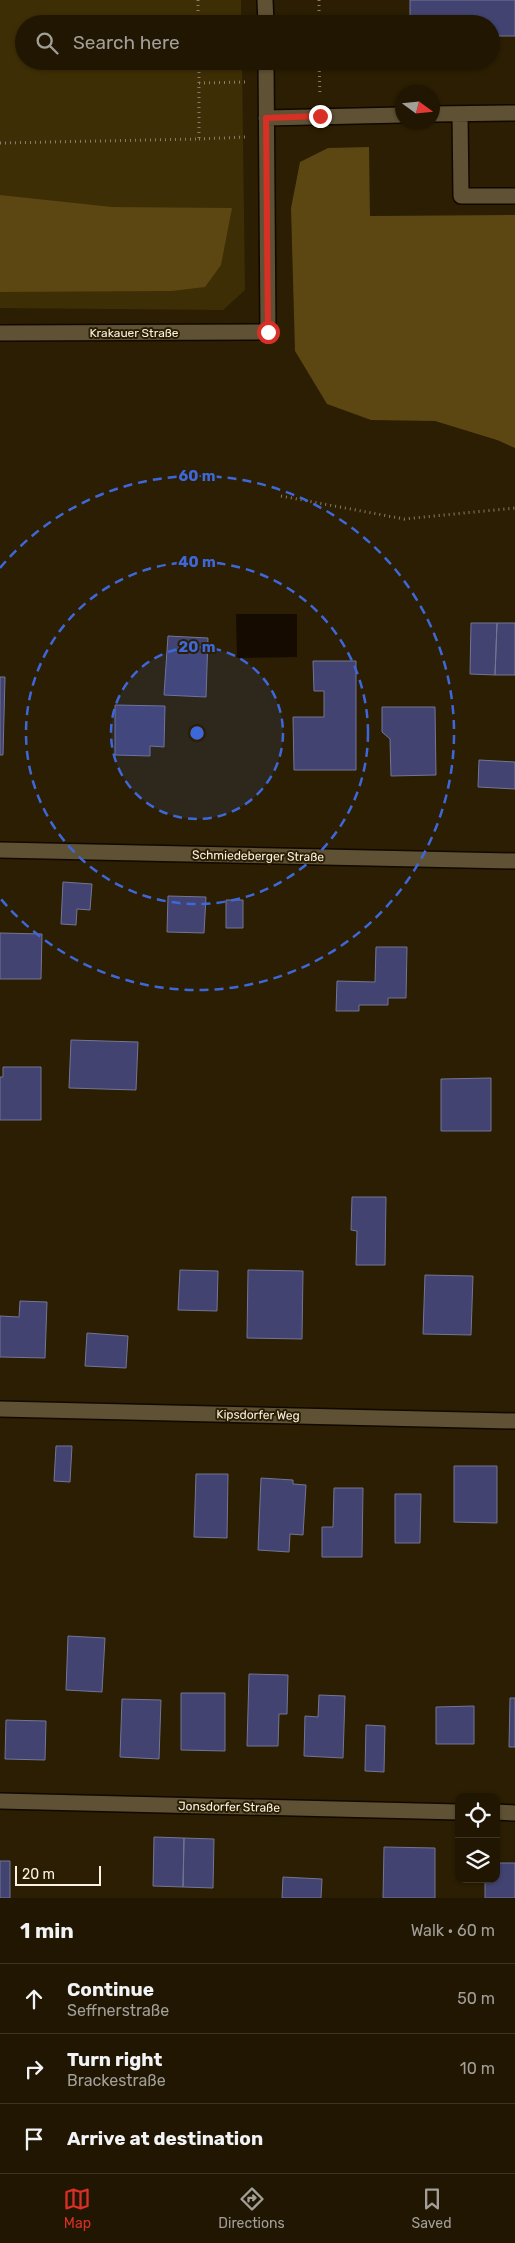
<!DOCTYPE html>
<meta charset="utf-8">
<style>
body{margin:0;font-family:Rubik,sans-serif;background:#281f0c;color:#f1f3f6}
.controls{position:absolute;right:15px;bottom:15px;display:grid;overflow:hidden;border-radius:10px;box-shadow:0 1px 4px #0004}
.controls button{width:45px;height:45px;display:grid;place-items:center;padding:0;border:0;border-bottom:1px solid #3d3524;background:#201602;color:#f1f3f6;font:25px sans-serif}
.compass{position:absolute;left:395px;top:85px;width:45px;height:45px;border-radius:50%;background:#201602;box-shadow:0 1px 4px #0004;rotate:105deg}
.scale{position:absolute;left:15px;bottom:12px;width:86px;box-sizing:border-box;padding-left:5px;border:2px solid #faf2e2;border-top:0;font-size:14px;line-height:18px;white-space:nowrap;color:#faf2e2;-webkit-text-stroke:4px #2b1e02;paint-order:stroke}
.stop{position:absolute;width:15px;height:15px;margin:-11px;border:4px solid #d93025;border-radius:50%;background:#fff}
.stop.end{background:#d93025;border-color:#fff;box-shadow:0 1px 5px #0008}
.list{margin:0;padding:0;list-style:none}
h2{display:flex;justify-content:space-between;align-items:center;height:65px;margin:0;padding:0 20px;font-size:21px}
h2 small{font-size:16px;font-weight:400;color:#a29f99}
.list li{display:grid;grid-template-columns:32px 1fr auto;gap:15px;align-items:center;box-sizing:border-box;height:70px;padding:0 20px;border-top:1px solid #3d3524}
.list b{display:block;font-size:19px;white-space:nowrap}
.list p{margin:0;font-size:16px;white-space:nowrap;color:#a29f99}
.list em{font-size:16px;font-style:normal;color:#a29f99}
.icon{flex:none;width:28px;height:28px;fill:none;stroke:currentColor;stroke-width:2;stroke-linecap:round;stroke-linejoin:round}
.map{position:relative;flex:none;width:515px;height:1898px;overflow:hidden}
.search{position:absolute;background:#201602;box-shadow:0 1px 4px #0004;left:15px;right:15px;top:15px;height:55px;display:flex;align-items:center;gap:12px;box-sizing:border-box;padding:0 18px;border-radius:28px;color:#a29f99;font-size:19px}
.sheet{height:275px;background:#201602}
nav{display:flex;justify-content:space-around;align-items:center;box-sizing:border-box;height:70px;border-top:1px solid #3d3524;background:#201602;font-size:14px;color:#a29f99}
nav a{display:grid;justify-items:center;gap:2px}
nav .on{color:#d93025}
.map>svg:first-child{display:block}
</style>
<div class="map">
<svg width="515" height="1898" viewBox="0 0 515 1898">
<rect width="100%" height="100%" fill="#2b1e02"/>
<path fill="#3e2e05" d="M0 0H241V24H24V61H242L245 290 223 310 0 308Z"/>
<path fill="#5c4611" d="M369 147 370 216 515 215V448L497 440 435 421 371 420 327 404 295 351 291 208 300 162 328 148Z
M0 195 112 207 232 208 221 265 205 287 172 291 0 292Z"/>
<path fill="#160b00" d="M236 614H297V657L237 658Z"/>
<path fill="#424370" stroke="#737594" d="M410 0H515V36H491V24H410Z
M471 623H497L495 675 470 674Z
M497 623H515V675H495Z
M168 636 208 638 206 697 164 695Z
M313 661H356V770H294L293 717H324V691H314Z
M0 677H5L3 755H0Z
M115 705 165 706 164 747 150 746V756L115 755Z
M382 707H435L436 775 391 776 390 739 382 732Z
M479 760 515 762V789L478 787Z
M63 882 92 884 90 910 77 909 76 925 61 924Z
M168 896 206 897 204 933 167 932Z
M226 900H243V928H226Z
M0 933 42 934 41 979H0Z
M376 947H407L406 998H388V1005H359V1011H336L337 981 375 982Z
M71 1040 138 1042 136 1090 69 1088Z
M3 1067H41V1120H0V1077H3Z
M491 1078V1131H441V1079Z
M352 1197H386L385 1265H356L357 1231 351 1230Z
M180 1270 218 1271 217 1311 178 1310Z
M248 1270 303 1271 302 1339 247 1338Z
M425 1275 473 1276 471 1335 423 1334Z
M20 1301 47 1302 45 1358 0 1357V1316L19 1317Z
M87 1333 128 1336 126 1368 85 1366Z
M56 1446H72L70 1482 54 1481Z
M454 1466H497V1523L454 1522Z
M196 1474H228L227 1538 194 1537Z
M261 1478 293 1480V1484L306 1485 303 1535 290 1534 289 1552 258 1550Z
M334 1488H363L362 1557H322V1527H333Z
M395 1494H421L420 1543H395Z
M68 1636 105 1638 102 1692 66 1690Z
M249 1674 288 1675 287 1714H279L278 1746H247Z
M181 1693H225V1751L181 1750Z
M319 1695 345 1696 343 1758 304 1756 305 1716 318 1717Z
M510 1698H515V1747H509Z
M122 1699 161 1700 159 1759 120 1757Z
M474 1706V1744H436V1707Z
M6 1720 46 1721 45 1760 5 1759Z
M366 1725 385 1726 384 1772 365 1771Z
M154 1837 184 1838 183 1887 153 1886Z
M184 1838 214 1839 213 1888 183 1887Z
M384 1847 435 1848V1898H383Z
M0 1861H10V1898H0Z
M496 1863H515V1898H485V1879H496Z
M283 1877 322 1879 321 1898H282Z"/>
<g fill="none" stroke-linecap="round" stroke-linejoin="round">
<defs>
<path id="minor" d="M265 0 266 24
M432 114 515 113
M460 114 461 196H515
M266 118 402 115
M0 333 268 332 266 61
M0 850 515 861
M0 1409 515 1421
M0 1801 459 1812
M496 1812 515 1813"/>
</defs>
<use href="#minor" stroke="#110800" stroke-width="18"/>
<path stroke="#887d66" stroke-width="3" stroke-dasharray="1 4" stroke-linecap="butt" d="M198 0V24
M319 0V24
M319 61 320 96
M199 83 245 82
M199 139 246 137
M0 143 199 139V61
M281 496 404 519 515 508"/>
<use href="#minor" stroke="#5f5134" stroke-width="15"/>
</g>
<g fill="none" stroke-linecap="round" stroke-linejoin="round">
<path stroke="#d93025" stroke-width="6" d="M268 332 266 118 320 116"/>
</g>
<circle cx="197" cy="733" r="86" fill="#3e67da" fill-opacity=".12"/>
<g fill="none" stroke="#3e67da" stroke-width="2.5" stroke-dasharray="9 6">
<circle cx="197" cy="733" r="86"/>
<circle cx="197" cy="733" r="171"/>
<path d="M0 568A257 257 0 1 1 0 898"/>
</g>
<g text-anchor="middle" stroke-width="4" stroke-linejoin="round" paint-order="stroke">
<g font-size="12" fill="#faf2e2" stroke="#2b1e02">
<text x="134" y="337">Krakauer Straße</text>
<text transform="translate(258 856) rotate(1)" y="4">Schmiedeberger Straße</text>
<text transform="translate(258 1415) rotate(1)" y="4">Kipsdorfer Weg</text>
<text transform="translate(229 1807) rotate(1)" y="4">Jonsdorfer Straße</text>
</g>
</g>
<circle cx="197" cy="733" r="8" fill="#3e67da" stroke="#2b1e02" stroke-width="2.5"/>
<g font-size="15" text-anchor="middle" font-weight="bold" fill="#3e67da" stroke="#2b1e02" stroke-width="4" stroke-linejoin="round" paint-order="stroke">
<text x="197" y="481">60 m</text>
<text x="197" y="567">40 m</text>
<text x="197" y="652">20 m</text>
</g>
</svg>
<div class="controls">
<button><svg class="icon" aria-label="locate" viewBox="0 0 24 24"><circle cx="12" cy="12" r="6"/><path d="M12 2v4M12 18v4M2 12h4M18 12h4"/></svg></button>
<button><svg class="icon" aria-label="layers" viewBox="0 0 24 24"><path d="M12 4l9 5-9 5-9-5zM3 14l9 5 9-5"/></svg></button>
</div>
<svg class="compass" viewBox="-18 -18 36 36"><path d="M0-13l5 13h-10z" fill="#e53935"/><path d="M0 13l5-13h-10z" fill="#a29f99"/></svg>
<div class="scale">20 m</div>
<div class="stop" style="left:268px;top:332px"></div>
<div class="stop end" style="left:320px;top:116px"></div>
<div class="search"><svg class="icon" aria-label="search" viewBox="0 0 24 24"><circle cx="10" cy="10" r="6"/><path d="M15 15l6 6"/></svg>Search here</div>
</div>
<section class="sheet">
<h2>1 min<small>Walk · 60 m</small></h2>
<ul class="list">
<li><svg class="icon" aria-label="ahead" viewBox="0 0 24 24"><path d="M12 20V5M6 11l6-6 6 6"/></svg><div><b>Continue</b><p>Seffnerstraße</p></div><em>50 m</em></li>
<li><svg class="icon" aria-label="right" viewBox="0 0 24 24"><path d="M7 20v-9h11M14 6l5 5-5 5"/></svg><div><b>Turn right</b><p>Brackestraße</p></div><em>10 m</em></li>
<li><svg class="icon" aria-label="arrive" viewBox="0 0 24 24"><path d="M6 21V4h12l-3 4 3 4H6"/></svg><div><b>Arrive at destination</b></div></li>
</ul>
</section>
<nav>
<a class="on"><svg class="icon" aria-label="map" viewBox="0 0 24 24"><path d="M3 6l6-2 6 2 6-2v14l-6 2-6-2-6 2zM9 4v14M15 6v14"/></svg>Map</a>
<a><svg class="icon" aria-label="directions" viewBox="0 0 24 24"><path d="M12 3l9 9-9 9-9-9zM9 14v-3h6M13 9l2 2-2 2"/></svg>Directions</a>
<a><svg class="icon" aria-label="saved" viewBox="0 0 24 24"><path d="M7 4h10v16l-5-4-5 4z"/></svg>Saved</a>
</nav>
